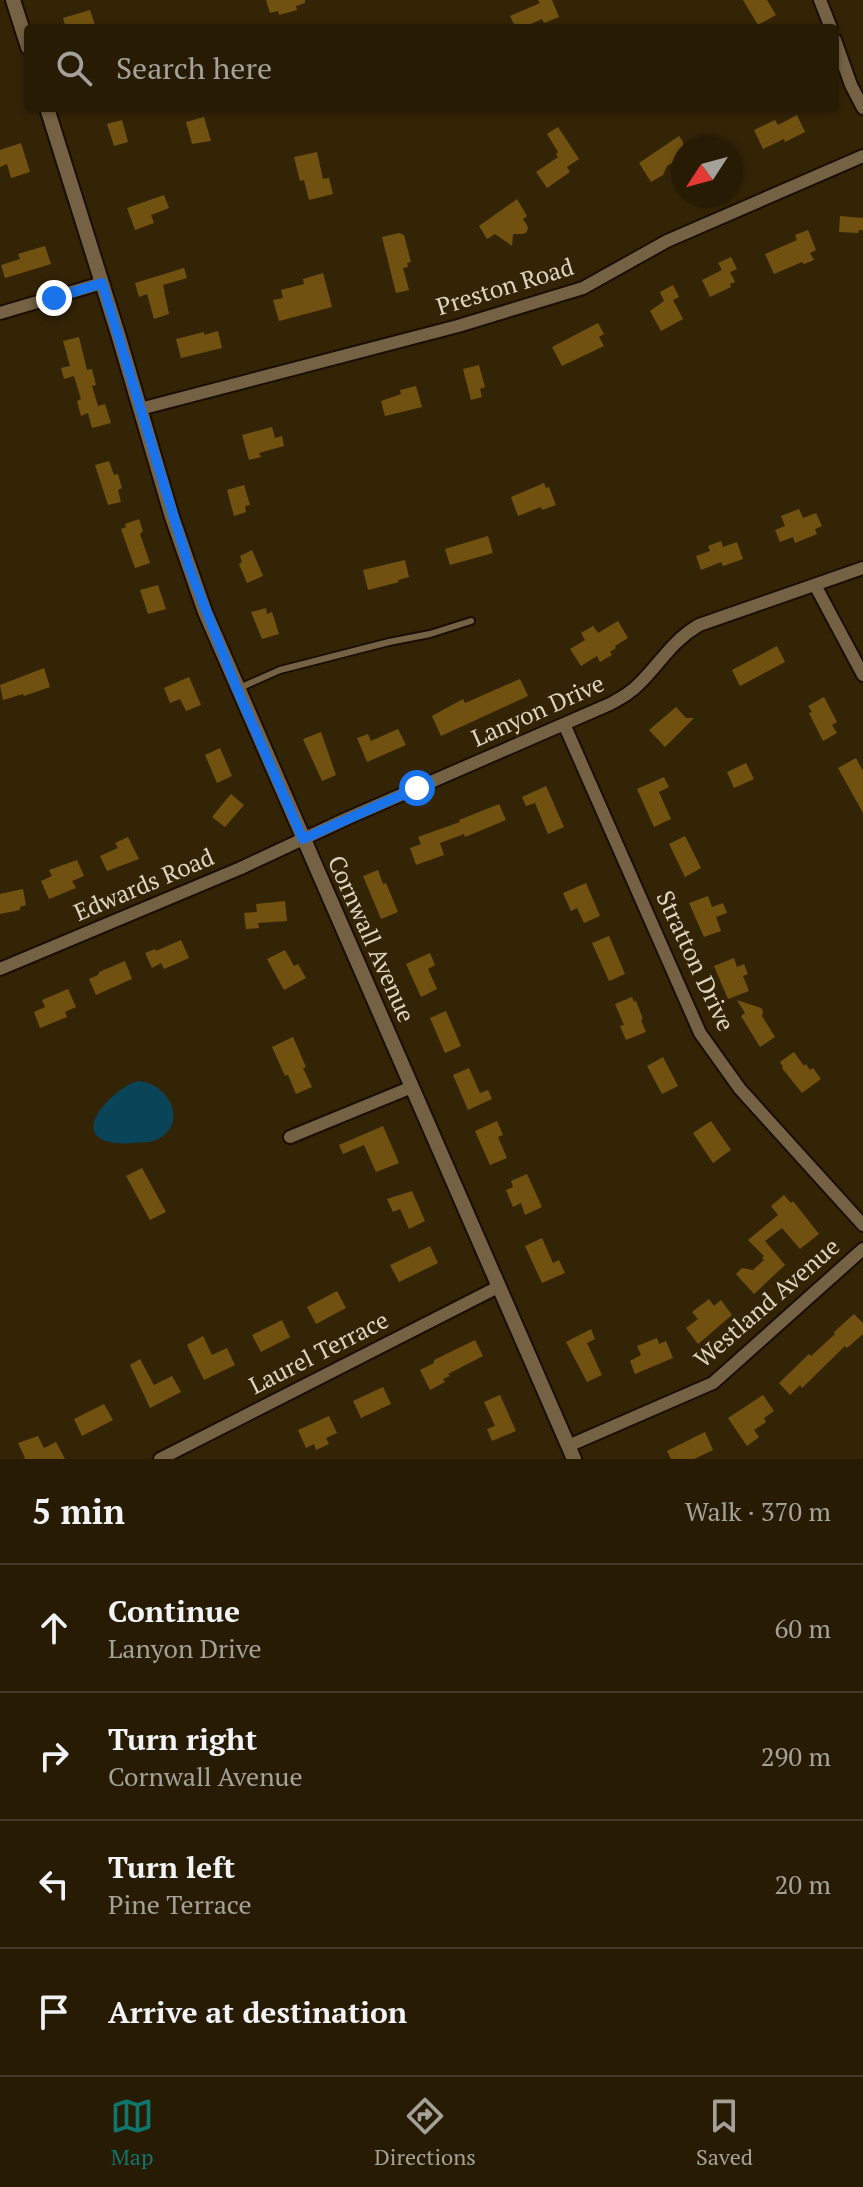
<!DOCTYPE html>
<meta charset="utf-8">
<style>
body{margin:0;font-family:"PT Serif",serif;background:#332813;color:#f1f3f6}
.compass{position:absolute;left:671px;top:136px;width:72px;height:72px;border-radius:50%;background:#271b04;box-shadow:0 2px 6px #0004;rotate:234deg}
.stop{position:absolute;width:24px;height:24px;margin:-18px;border:6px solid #1a73e8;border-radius:50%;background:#fff}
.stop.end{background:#1a73e8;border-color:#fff;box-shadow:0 2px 8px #0008}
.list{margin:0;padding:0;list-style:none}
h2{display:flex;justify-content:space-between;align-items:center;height:104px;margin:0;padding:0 32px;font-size:34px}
h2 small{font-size:26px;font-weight:400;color:#a4a19a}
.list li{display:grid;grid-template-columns:52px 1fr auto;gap:24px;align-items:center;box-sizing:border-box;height:128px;padding:0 32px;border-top:2px solid #433926}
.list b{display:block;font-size:30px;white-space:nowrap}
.list p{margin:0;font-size:26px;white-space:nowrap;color:#a4a19a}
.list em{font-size:26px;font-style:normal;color:#a4a19a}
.icon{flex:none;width:44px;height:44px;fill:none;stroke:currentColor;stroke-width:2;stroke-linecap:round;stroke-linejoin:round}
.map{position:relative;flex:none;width:863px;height:1459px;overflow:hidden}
.search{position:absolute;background:#271b04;box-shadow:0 2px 6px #0004;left:24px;right:24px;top:24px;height:88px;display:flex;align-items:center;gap:20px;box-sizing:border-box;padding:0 28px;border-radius:8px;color:#a4a19a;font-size:30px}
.sheet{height:616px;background:#271b04}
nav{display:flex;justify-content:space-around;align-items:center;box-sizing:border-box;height:112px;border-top:2px solid #433926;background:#271b04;font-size:22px;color:#a4a19a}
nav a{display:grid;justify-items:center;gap:4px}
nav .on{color:#0f766e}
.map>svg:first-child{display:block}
</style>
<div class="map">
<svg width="863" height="1459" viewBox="0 0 863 1459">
<rect width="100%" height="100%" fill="#342406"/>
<path fill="#094459" d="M139 1081C174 1085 190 1131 150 1142 135 1142 113 1147 100 1138 77 1123 122 1083 139 1081Z"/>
<path fill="#715110" d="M266 0H305V3L296 6 297 10 279 15 278 11 270 13Z
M538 0H552L559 17 544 23 542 19 522 28H516L510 16 540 3Z
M743 0H767L776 15 758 25Z
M90 10 96 28H66L63 18Z
M797 115 805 132 785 142 784 139 763 149 754 130 775 120 778 125Z
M204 117 211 141 192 144 186 122Z
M122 120 128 142 114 146 107 124Z
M558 127 579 159 567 167 570 172 547 188 536 172 558 157 556 154 558 152 547 134Z
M679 136 683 142V156L667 166 663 175 651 182 639 163Z
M21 143 30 172 11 178 7 164 0 167V150Z
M317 152 323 179 329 178 333 194 309 200 304 180 300 181 294 157Z
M164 195 169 208 151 215 154 223 135 230 127 208Z
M517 199 527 216 523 219 528 227 527 232 523 234H513L512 246 495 234 487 239 479 226Z
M840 216 863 218V230H859L858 233 839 232Z
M808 230 816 250 810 253 814 260 804 264 802 262 774 274 765 254 797 240 795 235Z
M399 233 404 235 411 262 407 263 408 267 403 268 409 290 396 293 382 237Z
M45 246 51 264 5 278 1 265 20 259 18 254Z
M731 257 737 269 730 272 735 282 730 284 731 287 710 297 702 280 722 270 718 263Z
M184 268 187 278 163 285 169 314 154 319 147 294 139 297 135 283Z
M323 273 332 307 279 321 273 300 283 298 281 290 304 284 303 279Z
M673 285 679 297 673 300 683 319 661 331 650 311 664 301 660 292Z
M598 323 604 334 599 337 604 346 562 366 552 347Z
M218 331 222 348 181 358 176 339 204 332V335Z
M79 337 87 370 92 369 96 385 92 386 98 406 105 404 111 423 92 428 88 413 81 416 77 401 81 399 74 376 64 379 61 368 70 366 63 341Z
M479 365 485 387 480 389 482 397 471 400 463 369Z
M416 386 422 407 385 416 381 401 401 394 400 390Z
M272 427 275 438 282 436 284 446 259 453 261 457 249 460 242 435Z
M109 461 114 475 118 474 122 488 118 490 121 502 108 505 95 465Z
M544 483 546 488 549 487 556 505 542 510 541 507 518 516 511 497Z
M244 485 250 505 245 506 246 512 234 516 227 490Z
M799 509 803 518 816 513 822 526 815 529 817 534 795 543 793 537 780 542 775 530 785 526 781 516Z
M139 519 143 531 140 534 150 563 135 568 121 529 126 527 125 524Z
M488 536 493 553 450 565 445 549Z
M721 541 723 547 737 542 743 559 723 566 721 562 701 570 696 556 710 551 708 546Z
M252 550 263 576 247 583 239 564 242 562 240 556Z
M405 560 409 577 398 580 399 582 368 590 363 570Z
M158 585 166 609 148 614 140 590Z
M266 608 267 614 272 612 279 634 262 639 251 612Z
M618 621 628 638 615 646 616 648 610 652 612 655 600 662 597 656 581 666 570 649 585 640 581 633 593 626 598 633Z
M777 646 785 662 740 686 732 670Z
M44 668 50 687 24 696 23 694 3 700 0 685Z
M189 677 201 705 186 711 180 699 170 703 164 688Z
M520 679 528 696 441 736 432 716 463 699 465 703Z
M824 697 837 722 832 725 837 733 823 741 809 713 812 712 808 706Z
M676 707 686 718H694L665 747 649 730Z
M398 729 406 745 367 762 357 738 368 734 371 741Z
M321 732 336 775 322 781 303 739Z
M220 748 232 776 217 783 205 755Z
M856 758 863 771V813L838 768Z
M746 763 754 779 734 788 727 772Z
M664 777 669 787 659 792 671 819 654 827 637 789Z
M546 786 564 827 548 834 535 803 526 806 522 797Z
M231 794 244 805 225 827 212 817Z
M499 804 506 820 465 837 464 834 440 843 444 855 416 865 410 848 421 844 418 837 460 822 459 820Z
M685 836 701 868 685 877 669 844Z
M128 837 139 859 107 871 100 856 118 848 115 843Z
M77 860 84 876 72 881 76 888 49 899 41 881 52 876 49 870Z
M378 870 383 884 386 883 398 912 381 919 363 876Z
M586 883 600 916 584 923 577 908 571 911 563 893Z
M23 889 26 905 20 907V910L0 914V894Z
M708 896 712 907 723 903 727 913 716 917 721 931 704 937 689 903Z
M285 901 287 921 258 923 259 928 246 929 244 913 257 912 256 904Z
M609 936 625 974 609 981 592 943Z
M181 940 189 958 164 969 161 963 152 968 145 953 155 949 156 951Z
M285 950 294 966 298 964 306 978 284 990 267 959Z
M430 953 435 965 428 969 437 989 421 997 406 964Z
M734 958 737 967 744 964 748 974 743 976 749 991 728 999 714 966Z
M125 961 132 979 96 995 89 979 98 975 99 972Z
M68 989 76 1007 65 1012 67 1017 40 1028 34 1012 45 1007 42 1000Z
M632 997 634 1002 636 1001 643 1019 641 1020 646 1032 626 1040 620 1026 624 1025 615 1004Z
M737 1000 761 1008 763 1011 762 1016 775 1037 760 1047 741 1016 745 1013Z
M446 1011 461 1046 445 1053 430 1018Z
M293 1037 306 1067 303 1068 312 1087 296 1094 288 1075 285 1076 272 1047Z
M794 1052 804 1066 806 1064 810 1070 813 1068 821 1079 802 1093 782 1068 783 1067 780 1062Z
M663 1057 678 1086 662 1094 647 1066Z
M469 1068 480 1093 488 1090 492 1099 468 1110 453 1075Z
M497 1121 503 1135 498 1137 507 1158 490 1165 475 1131Z
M711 1121 731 1150 713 1163 693 1133Z
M383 1126 399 1163 376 1172 364 1145 343 1154 339 1145Z
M142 1168 166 1212 150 1220 126 1176Z
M527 1174 542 1207 525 1215 521 1203 513 1207 506 1190 513 1187 511 1181Z
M412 1191 425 1221 409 1229 400 1209 393 1212 387 1199Z
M784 1195 791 1203 793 1201 819 1234 800 1249 782 1228 765 1241 785 1265 754 1294 736 1274 742 1268 753 1270 764 1260 762 1258 764 1256 748 1240 778 1215 771 1206Z
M542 1238 553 1263 559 1260 565 1273 542 1283 525 1246Z
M430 1246 438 1263 399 1282 390 1265Z
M337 1291 346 1308 316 1324 307 1307Z
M709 1299 714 1306 721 1300 732 1315 698 1344 686 1328 698 1319 692 1312Z
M854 1314 863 1323V1334L847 1348 845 1346 802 1388 800 1385 790 1395 779 1383 809 1354 811 1356 835 1334 834 1332Z
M282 1320 290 1337 261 1352 252 1335Z
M591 1329 595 1339 587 1343 602 1375 587 1382 566 1342Z
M203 1336 212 1355 227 1348 235 1365 204 1380 187 1345Z
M657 1338 659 1344 666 1341 673 1358 635 1374 630 1361 641 1355 637 1346Z
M475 1340 483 1356 448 1374 450 1376 443 1379 445 1382 430 1390 420 1370 434 1363V1360Z
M140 1359 154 1385 172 1376 181 1392 150 1408 130 1365Z
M383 1387 391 1404 361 1418 353 1401Z
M500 1395 516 1431 492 1441 487 1429 495 1426 484 1402Z
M763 1395 774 1411 764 1418 766 1422 754 1430 759 1437 747 1446 728 1418Z
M104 1404 113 1420 82 1436 74 1419Z
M329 1416 337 1433 326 1438 329 1444 316 1450 314 1444 306 1448 298 1430Z
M705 1432 713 1450 694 1459H671L667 1451Z
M38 1436 44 1448 56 1442 65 1459H23L25 1458 18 1443Z"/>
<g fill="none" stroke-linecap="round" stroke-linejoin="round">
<defs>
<path id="service" d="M237 689 280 670 389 642 430 634 471 621"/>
<path id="minor" d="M820 0 831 28
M835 40 851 85 863 108
M0 313 102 283
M140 409 458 326 583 288 667 241 863 156
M815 585 863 675
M564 724 700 1033 740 1089 863 1225
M0 969 241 868 348 818 610 704C621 698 632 692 641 682 662 661 672 641 699 625L863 568
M290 1137 412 1087
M568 1446 713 1383 863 1249
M160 1459 498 1287"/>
<path id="tertiary" d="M13 0 28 47
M47 108 118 334 172 517 205 612 574 1459"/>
</defs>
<use href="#service" stroke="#1a0e00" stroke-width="10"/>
<use href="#minor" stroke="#1a0e00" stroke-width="16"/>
<use href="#tertiary" stroke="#1a0e00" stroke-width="18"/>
<use href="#service" stroke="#756244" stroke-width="6"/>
<use href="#minor" stroke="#756244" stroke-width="12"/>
<use href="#tertiary" stroke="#756244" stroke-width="14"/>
</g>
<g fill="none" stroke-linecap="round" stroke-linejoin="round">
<path stroke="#1a73e8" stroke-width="10" d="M54 298 102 283 190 570 237 689 303 839 417 788"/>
</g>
<g text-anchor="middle" stroke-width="6" stroke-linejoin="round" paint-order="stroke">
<g font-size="24" fill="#ded4c3" stroke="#342406">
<text transform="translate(505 287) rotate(-17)" y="8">Preston Road</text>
<text transform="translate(538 711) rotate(-24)" y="8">Lanyon Drive</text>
<text transform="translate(144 885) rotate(-23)" y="8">Edwards Road</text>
<text transform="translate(371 939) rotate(66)" y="8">Cornwall Avenue</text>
<text transform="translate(695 961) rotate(65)" y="8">Stratton Drive</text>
<text transform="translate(767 1303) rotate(-41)" y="8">Westland Avenue</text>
<text transform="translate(319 1353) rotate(-27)" y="8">Laurel Terrace</text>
</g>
</g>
</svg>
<svg class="compass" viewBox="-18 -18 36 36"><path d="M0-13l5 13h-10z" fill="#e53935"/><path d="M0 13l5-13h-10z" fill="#a4a19a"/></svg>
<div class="stop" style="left:417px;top:788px"></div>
<div class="stop end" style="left:54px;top:298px"></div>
<div class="search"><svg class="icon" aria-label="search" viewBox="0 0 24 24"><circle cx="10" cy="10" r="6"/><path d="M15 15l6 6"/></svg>Search here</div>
</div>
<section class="sheet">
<h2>5 min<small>Walk · 370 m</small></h2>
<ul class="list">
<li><svg class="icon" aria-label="ahead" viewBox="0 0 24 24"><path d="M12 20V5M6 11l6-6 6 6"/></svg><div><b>Continue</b><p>Lanyon Drive</p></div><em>60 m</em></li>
<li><svg class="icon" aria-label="right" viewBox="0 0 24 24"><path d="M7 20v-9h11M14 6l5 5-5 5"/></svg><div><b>Turn right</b><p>Cornwall Avenue</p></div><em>290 m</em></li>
<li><svg class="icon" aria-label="left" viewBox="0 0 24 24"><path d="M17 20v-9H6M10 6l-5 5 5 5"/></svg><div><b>Turn left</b><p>Pine Terrace</p></div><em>20 m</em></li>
<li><svg class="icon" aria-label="arrive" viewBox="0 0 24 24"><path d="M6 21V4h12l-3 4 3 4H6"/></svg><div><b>Arrive at destination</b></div></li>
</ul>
</section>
<nav>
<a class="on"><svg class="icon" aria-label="map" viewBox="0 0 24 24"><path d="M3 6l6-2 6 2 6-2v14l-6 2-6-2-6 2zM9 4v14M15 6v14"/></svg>Map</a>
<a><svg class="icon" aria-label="directions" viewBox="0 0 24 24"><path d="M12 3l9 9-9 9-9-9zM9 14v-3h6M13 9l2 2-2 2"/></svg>Directions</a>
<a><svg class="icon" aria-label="saved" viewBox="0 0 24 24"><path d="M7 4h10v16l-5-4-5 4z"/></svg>Saved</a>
</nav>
